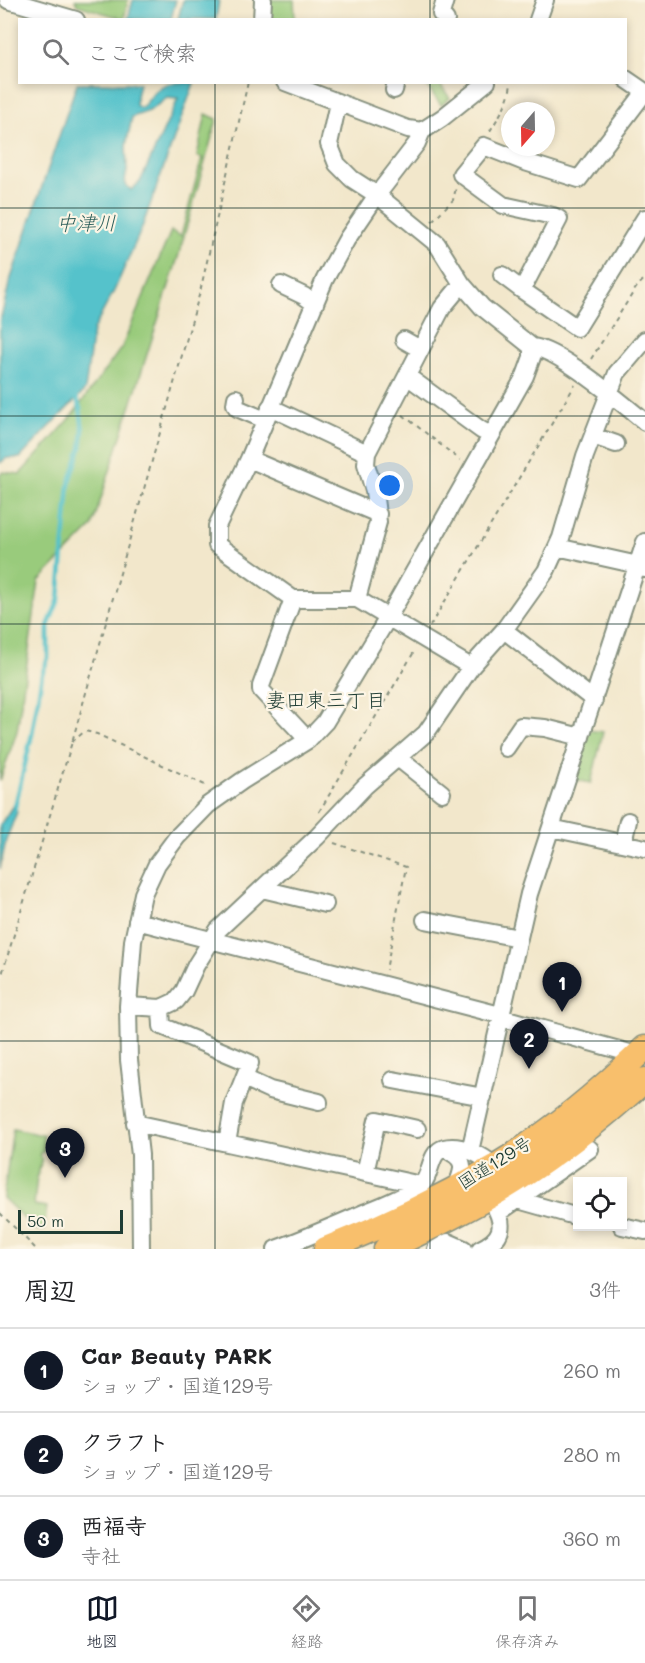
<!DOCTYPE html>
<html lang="ja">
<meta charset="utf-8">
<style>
body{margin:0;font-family:Mali,"Klee One",sans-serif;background:#f6f6f6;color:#202124}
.controls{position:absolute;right:18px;bottom:18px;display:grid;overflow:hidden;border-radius:0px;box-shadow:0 3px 9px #0003}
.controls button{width:54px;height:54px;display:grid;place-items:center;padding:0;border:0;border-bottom:2px solid #e0e0e0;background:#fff;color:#202124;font:30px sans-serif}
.compass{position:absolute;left:501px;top:102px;width:54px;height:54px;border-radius:50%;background:#fff;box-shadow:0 3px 9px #0003;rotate:200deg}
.scale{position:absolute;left:18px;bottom:15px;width:105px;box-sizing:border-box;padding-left:6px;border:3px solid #1f3d34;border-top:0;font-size:16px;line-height:21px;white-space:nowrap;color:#1f3d34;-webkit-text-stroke:4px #fcf5e5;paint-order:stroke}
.you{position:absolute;left:390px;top:486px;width:21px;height:21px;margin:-15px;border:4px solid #fff;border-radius:50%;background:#1a73e8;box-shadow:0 0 0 9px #1a73e833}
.badge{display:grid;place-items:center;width:39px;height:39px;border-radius:50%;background:#111827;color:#fff;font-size:20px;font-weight:700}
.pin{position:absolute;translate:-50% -50px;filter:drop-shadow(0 2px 3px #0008)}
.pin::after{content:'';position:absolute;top:32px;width:21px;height:18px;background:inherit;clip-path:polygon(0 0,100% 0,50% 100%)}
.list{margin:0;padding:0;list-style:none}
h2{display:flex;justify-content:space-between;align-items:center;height:78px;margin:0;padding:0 24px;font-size:26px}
h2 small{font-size:20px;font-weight:400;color:#757577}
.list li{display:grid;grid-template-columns:39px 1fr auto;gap:18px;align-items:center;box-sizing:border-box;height:84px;padding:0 24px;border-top:2px solid #e0e0e0}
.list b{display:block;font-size:22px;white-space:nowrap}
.list p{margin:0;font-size:20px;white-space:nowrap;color:#757577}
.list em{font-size:20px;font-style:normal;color:#757577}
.icon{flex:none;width:33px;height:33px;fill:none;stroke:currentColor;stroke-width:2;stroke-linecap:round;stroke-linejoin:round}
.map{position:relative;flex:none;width:645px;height:1249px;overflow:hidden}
.search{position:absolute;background:#fff;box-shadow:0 3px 9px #0003;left:18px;right:18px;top:18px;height:66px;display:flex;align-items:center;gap:15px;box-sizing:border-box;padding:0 21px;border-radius:0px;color:#757577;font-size:22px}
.sheet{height:330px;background:#fff}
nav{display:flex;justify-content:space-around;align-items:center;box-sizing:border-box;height:84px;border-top:2px solid #e0e0e0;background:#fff;font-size:16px;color:#757577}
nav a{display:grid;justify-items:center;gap:3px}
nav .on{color:#111827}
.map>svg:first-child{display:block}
</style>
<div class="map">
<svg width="645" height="1249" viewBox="0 0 645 1249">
<rect width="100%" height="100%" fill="#fcf5e5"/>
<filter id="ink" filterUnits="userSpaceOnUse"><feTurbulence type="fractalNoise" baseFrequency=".0167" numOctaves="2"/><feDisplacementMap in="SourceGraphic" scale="12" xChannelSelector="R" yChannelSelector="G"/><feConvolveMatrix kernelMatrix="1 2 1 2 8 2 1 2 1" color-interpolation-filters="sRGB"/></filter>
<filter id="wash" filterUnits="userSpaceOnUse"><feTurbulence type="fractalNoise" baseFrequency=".008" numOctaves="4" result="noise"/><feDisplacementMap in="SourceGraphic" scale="24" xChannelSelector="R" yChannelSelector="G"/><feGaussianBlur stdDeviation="1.35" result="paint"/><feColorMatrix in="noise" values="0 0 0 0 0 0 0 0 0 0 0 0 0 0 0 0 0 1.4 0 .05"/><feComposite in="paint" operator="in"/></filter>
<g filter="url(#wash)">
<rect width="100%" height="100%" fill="#f2e7cb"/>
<path fill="#99cb7b" stroke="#5c8458" stroke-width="1.5" d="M75 0H128L124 19 77 5Z
M269 0H294L295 19 268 20Z
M418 83H439L450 98 441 105 427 86Z
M206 114 217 119 179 254 92 527 39 581 17 731 0 781V475L3 472 20 474 68 421 122 347 171 231 181 236 202 158 197 156Z
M588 730 603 732 591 783 572 779Z
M13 1129 43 1135 44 1152H41L40 1157 42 1158 38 1176 37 1177 34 1205 47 1207 44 1230H36L3 1198Z"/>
<path fill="#54c2cb" stroke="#3a8080" stroke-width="1.5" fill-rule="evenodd" d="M133 0H176L171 19H128Z
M183 0H219L216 19H178Z
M77 83H139L136 96V105L140 108C146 105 149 99 153 94 165 80 177 82 194 83L141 230 114 291 93 330 85 390 20 458H7L0 463V322L9 284ZM167 98 178 99 140 182 131 190 126 185 125 180 127 171 126 146 132 117 149 111Z
M15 806 17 812 6 840 0 869V825L12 807Z"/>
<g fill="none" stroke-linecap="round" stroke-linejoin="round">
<path stroke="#54c2cb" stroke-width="4.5" d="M14 811 32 734 42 674 48 658V626L59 599 69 484 81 448 83 431 80 408 75 394"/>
</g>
</g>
<g filter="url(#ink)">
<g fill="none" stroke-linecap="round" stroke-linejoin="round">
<defs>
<path id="minor" d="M8 0 76 20
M445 0 441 14 446 20
M262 20 263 0
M538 20 545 0
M626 79 645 92
M285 82 408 129 422 131 442 118 487 82
M394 90 396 82
M645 92 579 179 522 161 484 146 461 174 503 205 553 216 559 219 522 290 577 328 645 218
M502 275 522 290
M281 285 304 296 315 304
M404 340 420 349
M532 347C559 349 622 403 645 422
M407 376 481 430 491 435
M236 398 235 404 237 408 265 420
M270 407 367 453 366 464 374 491 378 522 357 599
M593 436 616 444
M367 453 442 308 462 284
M249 459 378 514
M557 547 638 565 645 569
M293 599H357L471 667
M504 630 594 700
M308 740 261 690V686L293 599 217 545V526L249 459 325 279 347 239 377 195 417 143 422 131
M506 748 521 726 545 728 581 737
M398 758 442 793
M551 828 645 848
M623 843 628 821
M262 889 325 904
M425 920 519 938
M137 921 500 1015 503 1018 637 1055
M128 1006 161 1008 176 1001 184 991 196 965 218 930 317 837 365 786 426 733 471 667 504 630 546 571 561 538 585 456 617 373 645 340
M161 1008 162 1026 250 1063 234 1103 227 1143
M244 1078 270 1090 319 1102
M393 1080 483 1097
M135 1123 421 1185
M445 1149C466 1159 465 1167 456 1187
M470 1151 529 894 645 542
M365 1173 377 1120 417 1129
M518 1200 578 1217
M498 1213 590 1149
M622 1226 645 1231
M141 1249 140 1155 129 1060 128 1006 133 941 143 894 157 864 177 837 208 805 242 781 308 740 325 722 389 616 525 376 532 357V347L482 307 462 284 437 244 377 195 352 179 337 164 329 144 338 103
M276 1249C306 1238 336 1225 366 1212 384 1205 404 1197 420 1186 432 1177 428 1153 444 1148 461 1143 483 1156 495 1166
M436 1249 448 1242 464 1249
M480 1249C502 1239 506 1226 494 1205"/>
<path id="highway" d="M326 1249C384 1226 441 1198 494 1167 548 1135 600 1091 645 1048
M386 1249C430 1228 474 1207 515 1181 561 1152 604 1117 645 1080"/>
</defs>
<use href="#minor" stroke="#889280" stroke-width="20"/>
<use href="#highway" stroke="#889280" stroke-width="27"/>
<path stroke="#889280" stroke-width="2" stroke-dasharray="4.5 4.5" stroke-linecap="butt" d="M490 131C499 116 510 101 511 82
M432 221 453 200 456 188
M591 359 636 288 645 278
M403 415 460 460
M430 626 575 385
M72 742 85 731 97 734 207 786
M319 812 414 652
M334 843 406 867 386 970
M0 981 72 742 200 292 248 82
M0 1213 36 1249"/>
<use href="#minor" stroke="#fff" stroke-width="16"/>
<use href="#highway" stroke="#f8bf6c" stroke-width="24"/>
</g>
</g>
<path fill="none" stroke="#1f3d34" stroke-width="1.5" stroke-opacity="0.55" d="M215 0V20M430 0V20M215 82V1249M430 82V1249M0 208H645M0 416H645M0 624H645M0 833H645M0 1041H645"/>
<g text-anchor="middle" stroke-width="4.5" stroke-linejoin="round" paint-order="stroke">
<g font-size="18" fill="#1f3d34" stroke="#fcf5e5">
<text transform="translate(495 1163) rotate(-32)" y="6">国道129号</text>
</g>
<g font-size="20" font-style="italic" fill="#2c5e5a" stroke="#fcf5e5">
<text x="86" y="230">中津川</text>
</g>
<g font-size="20" fill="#1f3d34" stroke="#fcf5e5">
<text x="326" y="707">妻田東三丁目</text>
</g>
</g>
</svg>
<div class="controls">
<button><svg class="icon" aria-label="locate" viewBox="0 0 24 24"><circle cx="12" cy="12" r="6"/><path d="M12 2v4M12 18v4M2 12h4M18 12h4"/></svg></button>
</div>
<svg class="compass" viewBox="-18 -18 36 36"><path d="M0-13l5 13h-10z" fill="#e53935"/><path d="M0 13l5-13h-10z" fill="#757577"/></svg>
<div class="scale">50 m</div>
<div class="you"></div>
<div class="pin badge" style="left:562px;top:1012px">1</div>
<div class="pin badge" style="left:529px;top:1069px">2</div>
<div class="pin badge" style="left:65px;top:1178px">3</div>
<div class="search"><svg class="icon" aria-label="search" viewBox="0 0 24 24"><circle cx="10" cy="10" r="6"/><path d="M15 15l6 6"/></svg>ここで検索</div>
</div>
<section class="sheet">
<h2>周辺<small>3件</small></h2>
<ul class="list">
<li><span class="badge">1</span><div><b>Car Beauty PARK</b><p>ショップ · 国道129号</p></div><em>260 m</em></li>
<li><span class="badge">2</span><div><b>クラフト</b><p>ショップ · 国道129号</p></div><em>280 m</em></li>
<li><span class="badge">3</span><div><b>西福寺</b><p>寺社</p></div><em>360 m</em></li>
</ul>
</section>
<nav>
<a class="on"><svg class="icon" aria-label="map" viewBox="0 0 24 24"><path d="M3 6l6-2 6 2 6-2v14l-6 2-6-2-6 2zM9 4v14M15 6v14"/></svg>地図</a>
<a><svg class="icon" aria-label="directions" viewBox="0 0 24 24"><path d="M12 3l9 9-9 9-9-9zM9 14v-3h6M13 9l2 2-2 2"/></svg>経路</a>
<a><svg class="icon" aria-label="saved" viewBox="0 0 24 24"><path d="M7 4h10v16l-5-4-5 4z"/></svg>保存済み</a>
</nav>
